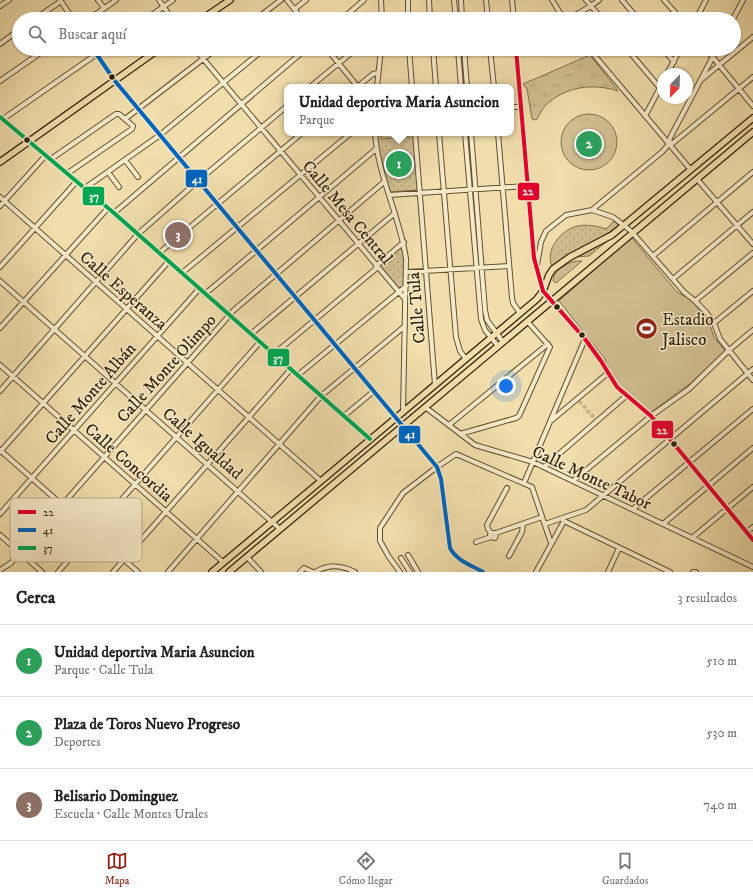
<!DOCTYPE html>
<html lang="es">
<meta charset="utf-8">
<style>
body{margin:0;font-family:"IM FELL DW Pica",serif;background:#f6f6f6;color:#222}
.compass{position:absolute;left:657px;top:68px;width:36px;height:36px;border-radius:50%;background:#fff;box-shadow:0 1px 3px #0004;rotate:203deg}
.you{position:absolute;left:506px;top:386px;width:14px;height:14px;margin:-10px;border:3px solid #fff;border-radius:50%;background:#1a73e8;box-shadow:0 0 0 6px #1a73e833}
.badge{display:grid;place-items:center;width:26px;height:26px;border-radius:50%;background:#8f2418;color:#fff;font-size:13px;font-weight:700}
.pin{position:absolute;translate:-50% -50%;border:2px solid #fff;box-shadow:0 1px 4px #0006}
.popup{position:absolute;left:284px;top:84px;width:230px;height:52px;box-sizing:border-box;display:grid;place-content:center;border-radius:8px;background:#fff;filter:drop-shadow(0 1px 3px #0005);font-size:13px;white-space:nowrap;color:#767676}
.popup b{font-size:15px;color:#222}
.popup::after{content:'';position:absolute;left:50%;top:100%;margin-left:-8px;border:8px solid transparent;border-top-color:#fff}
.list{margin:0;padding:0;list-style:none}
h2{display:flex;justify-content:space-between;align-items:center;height:52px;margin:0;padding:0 16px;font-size:17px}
h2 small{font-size:13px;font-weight:400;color:#767676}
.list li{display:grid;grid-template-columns:26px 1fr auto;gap:12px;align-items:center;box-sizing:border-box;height:72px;padding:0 16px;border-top:1px solid #e0e0e0}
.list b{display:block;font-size:15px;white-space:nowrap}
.list p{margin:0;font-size:13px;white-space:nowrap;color:#767676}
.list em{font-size:13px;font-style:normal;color:#767676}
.icon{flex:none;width:22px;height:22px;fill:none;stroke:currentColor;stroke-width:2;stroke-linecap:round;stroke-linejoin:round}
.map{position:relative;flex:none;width:753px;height:572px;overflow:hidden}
.search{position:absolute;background:#fff;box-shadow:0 1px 3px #0004;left:12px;right:12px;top:12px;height:44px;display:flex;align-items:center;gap:10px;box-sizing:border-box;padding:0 14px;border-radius:22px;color:#767676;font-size:15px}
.sheet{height:268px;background:#fff}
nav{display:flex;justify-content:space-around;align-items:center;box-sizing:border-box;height:56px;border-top:1px solid #e0e0e0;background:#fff;font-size:11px;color:#767676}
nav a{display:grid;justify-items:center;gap:2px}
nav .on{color:#8f2418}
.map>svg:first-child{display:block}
</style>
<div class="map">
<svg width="753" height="572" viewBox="0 0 753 572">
<defs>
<pattern id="grass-tufts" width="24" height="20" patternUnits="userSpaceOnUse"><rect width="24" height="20" fill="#d0be90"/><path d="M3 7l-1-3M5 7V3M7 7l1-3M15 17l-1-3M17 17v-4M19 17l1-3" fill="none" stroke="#b3a37b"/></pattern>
<pattern id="park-dots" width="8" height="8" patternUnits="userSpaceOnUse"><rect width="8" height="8" fill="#d0be90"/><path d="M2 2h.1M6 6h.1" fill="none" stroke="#b3a37b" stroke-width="1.8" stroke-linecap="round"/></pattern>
</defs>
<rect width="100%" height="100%" fill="#f1deac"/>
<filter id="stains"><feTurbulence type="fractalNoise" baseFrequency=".005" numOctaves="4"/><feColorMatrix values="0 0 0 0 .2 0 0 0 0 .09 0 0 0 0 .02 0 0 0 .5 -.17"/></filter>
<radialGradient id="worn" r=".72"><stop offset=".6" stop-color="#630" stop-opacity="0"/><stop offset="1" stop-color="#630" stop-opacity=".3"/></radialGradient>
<path fill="url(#grass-tufts)" stroke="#80704d" d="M590 55 618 91C593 83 565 86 545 106 542 110 539 115 537 119L535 120 532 119 527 89 523 84Z"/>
<path fill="url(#park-dots)" stroke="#80704d" d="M377 133H414L418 190 390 192 378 149Z
M614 221 619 226 603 236 562 259 552 267C545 250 560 230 578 226 587 224 597 226 606 229Z
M610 239 589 256 573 257Z
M403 244 406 261 404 286 398 288 377 265Z
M575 261H582L556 283 553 281C553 271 566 264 575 261Z"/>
<path fill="#d0be90" stroke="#80704d" d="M561 142a28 28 0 1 1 56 0a28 28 0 1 1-56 0Z
M380 133H409V137L381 139Z
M631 237 677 292 691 300 701 312 710 325 714 337 725 351 691 383 650 413C632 397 611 382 605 359L559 301Z"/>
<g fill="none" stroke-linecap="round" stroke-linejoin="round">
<path stroke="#cbb88c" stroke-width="4" stroke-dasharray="4 2" stroke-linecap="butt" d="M579 401 594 418"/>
<defs>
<path id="minor" d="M60 0 73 19
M98 0 104 8
M159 0 172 19
M287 0 302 19
M381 0 382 19
M408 0V19
M429 0 430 19
M454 0 456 19
M461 0 462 19
M486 0 488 19
M512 0 514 19
M552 0 564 19
M586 0 602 19
M622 0 638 19
M664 0 681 19
M0 6 9 0
M295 9 306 0
M35 19 61 1
M89 19 116 0
M146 19 173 0
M256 19 281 0
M342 19 364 0
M568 19 591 6 599 0
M696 19 706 0
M733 19 743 0
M0 44 19 30
M93 49 115 81 437 467 441 479 450 548C457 561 471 565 483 572
M195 49 378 267 405 299
M327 49 358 87
M409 49 412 87
M433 49 436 87
M458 49 461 87
M464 49 467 87
M490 49 494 87
M516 49 534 258 543 291 585 339 601 361 617 387 651 416 753 540
M589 49 691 170
M627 49 660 88
M663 49 674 62
M706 49 753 106
M667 74 680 49
M701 80 753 37
M0 81 46 49
M310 87 356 49
M357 87 373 74 378 73
M377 87 381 49
M511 107H521
M645 116 663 82
M0 117 114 213 370 439
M3 119 104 49
M125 119 216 49
M375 133C378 177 400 216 406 259L403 412
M415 133 435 385
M439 133 456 337 460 351 466 359
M465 133 481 319 485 330 498 346
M471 133 485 310 487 320 503 342
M498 133 512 298 513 303 520 313
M669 144 670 138 717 49
M51 159 116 114H119L133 126 132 129 68 173
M125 160 138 177
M108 172 119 187
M697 179 753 244
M85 188 160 135 264 49
M389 195 527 186
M0 197 321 481
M0 206 46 155
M592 210 662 152 669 144 673 143 753 77
M114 213 306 49
M159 253 302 133
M653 256 753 172
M537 265 541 242 546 231 566 215 592 210 613 217 631 231 684 292 695 301 705 311 714 323 720 339 753 380
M376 266 404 242
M0 267 77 181
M407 272 509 266
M182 273 351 133
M673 279 753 212
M0 281 280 529
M205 294 376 149
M695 301 753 253
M714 323 753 291
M0 328 108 208
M251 334 395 213
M274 354 378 267
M0 365 223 562
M298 375 406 286
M0 391 138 234 198 181 287 106
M425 407 475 445 533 462 753 567
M344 416 374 391
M552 420 608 373
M449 425 548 344
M460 434 516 418 519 416 550 347 527 321
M0 450 138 572
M0 452 169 261
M544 467 626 396
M573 481 651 416 689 389 728 351 753 330
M524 483 585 339
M633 509 753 409
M0 514 199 289
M564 521 670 572
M545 524 586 510 753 369
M663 524 753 448
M747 532 753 527
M491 533 488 529 487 525 507 488
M496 533 495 538 491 537 490 535 492 533H496L542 517
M0 535 42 572
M692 538 753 487
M476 542 491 537
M408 555 418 572
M509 556 522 532 523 524
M247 557 261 572
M401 558 410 572
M0 570 11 563 234 310 384 182
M58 572 260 342
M113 572 291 369
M168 572 321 396 405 326
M300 572 304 568 313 572
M315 572C329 564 341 565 355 572
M400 572 389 557 380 541V528L403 493 437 467 456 454 532 487 551 543
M536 572 564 521 563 519
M608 572 619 548
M693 572H696"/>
<path id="major" d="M202 19 230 0
M0 162 159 49
M212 572 321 481 537 299 543 291 549 275 553 269 570 257 612 235 753 118
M229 572 753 132"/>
</defs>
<use href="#minor" stroke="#615032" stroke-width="6"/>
<use href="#major" stroke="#31210a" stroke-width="8"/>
<use href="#minor" stroke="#f6eac9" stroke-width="4"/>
<use href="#major" stroke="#f1deac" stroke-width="5.5"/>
<defs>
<path id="bus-1" d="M516 49 534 258 543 291 585 339 601 361 617 387 651 416 753 540"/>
<path id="bus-2" d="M93 49 115 81 437 467 441 479 450 548C457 561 471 565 483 572"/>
<path id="bus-3" d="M0 117 114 213 370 439"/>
</defs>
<use href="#bus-1" stroke="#f6eac9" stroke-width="7"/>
<use href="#bus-2" stroke="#f6eac9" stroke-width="7"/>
<use href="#bus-3" stroke="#f6eac9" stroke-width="7"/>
<use href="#bus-1" stroke="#e4002b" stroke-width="4"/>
<use href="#bus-2" stroke="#0065bd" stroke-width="4"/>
<use href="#bus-3" stroke="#00a651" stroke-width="4"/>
</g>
<defs>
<symbol id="stadium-disc" viewBox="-11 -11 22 22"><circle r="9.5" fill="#8f2418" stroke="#f6eac9"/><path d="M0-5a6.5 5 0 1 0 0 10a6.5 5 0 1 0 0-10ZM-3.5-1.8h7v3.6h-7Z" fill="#fff"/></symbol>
</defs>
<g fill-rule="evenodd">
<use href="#stadium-disc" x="634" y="316" width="25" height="25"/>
</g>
<g fill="#31210a" stroke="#f6eac9" stroke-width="1.5">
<circle cx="112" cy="77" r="3.5"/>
<circle cx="27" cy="140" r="3.5"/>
<circle cx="557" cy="307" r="3.5"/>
<circle cx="582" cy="335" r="3.5"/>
<circle cx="674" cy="444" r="3.5"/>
</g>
<g text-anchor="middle" stroke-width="3" stroke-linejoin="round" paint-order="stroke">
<g font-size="17" fill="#31210a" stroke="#f6eac9">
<text transform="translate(348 212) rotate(50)" y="6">Calle Mesa Central</text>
<text transform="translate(124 290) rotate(41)" y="6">Calle Esperanza</text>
<text transform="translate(416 308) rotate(-95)" y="6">Calle Tula</text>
<text transform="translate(166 368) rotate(-48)" y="6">Calle Monte Olimpo</text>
<text transform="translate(90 393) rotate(-49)" y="6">Calle Monte Albán</text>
<text transform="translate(203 443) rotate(41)" y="6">Calle Igualdad</text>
<text transform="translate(129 462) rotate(41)" y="6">Calle Concordia</text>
<text transform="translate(592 477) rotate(25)" y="6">Calle Monte Tabor</text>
</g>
<g font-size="17" fill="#31210a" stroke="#f6eac9" text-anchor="start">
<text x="662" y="325">Estadio<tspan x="662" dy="20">Jalisco</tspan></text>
</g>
</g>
<rect x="10" y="498" width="132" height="64" rx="6" fill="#f6eac9" stroke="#bbae90" stroke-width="1"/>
<rect x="18" y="510" width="18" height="4" fill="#e4002b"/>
<rect x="18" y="528" width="18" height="4" fill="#0065bd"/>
<rect x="18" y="546" width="18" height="4" fill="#00a651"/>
<g font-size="11" fill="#31210a">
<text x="43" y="516">22</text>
<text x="43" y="534">41</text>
<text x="43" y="552">37</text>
</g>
<g stroke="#f6eac9" stroke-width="1.5">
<rect x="185" y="169" width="23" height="19" rx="4" fill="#0065bd"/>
<rect x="517" y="182" width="23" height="19" rx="4" fill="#e4002b"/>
<rect x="82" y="186" width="23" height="20" rx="4" fill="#00a651"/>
<rect x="267" y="348" width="23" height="19" rx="4" fill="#00a651"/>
<rect x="651" y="420" width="23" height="19" rx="4" fill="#e4002b"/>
<rect x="398" y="425" width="23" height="19" rx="4" fill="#0065bd"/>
</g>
<g font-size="11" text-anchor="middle" font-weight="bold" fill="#fff">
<text x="197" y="183">41</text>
<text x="528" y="195">22</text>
<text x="94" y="200">37</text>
<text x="278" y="362">37</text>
<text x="662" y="434">22</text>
<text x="410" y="438">41</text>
</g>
<rect width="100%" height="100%" filter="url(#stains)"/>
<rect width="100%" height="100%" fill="url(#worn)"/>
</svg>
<svg class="compass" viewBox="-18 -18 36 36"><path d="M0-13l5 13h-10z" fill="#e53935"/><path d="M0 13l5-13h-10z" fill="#767676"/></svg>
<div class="you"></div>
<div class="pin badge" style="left:399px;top:164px;background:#2e9e5b">1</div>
<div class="popup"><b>Unidad deportiva Maria Asuncion</b>Parque</div>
<div class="pin badge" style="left:589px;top:144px;background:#2e9e5b">2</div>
<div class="pin badge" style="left:178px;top:235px;background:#8d6e63">3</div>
<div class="search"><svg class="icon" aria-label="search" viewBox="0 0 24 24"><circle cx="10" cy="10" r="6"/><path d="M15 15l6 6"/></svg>Buscar aquí</div>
</div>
<section class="sheet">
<h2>Cerca<small>3 resultados</small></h2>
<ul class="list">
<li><span class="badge" style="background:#2e9e5b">1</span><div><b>Unidad deportiva Maria Asuncion</b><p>Parque · Calle Tula</p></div><em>510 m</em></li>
<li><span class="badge" style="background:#2e9e5b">2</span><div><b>Plaza de Toros Nuevo Progreso</b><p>Deportes</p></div><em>530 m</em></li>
<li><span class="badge" style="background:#8d6e63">3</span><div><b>Belisario Dominguez</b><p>Escuela · Calle Montes Urales</p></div><em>740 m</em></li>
</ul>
</section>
<nav>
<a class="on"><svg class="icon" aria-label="map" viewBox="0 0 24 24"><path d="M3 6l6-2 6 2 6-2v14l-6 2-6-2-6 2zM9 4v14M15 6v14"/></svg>Mapa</a>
<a><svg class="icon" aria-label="directions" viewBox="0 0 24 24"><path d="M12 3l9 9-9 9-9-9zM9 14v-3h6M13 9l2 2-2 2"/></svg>Cómo llegar</a>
<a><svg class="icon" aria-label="saved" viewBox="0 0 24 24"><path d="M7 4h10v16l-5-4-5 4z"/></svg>Guardados</a>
</nav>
